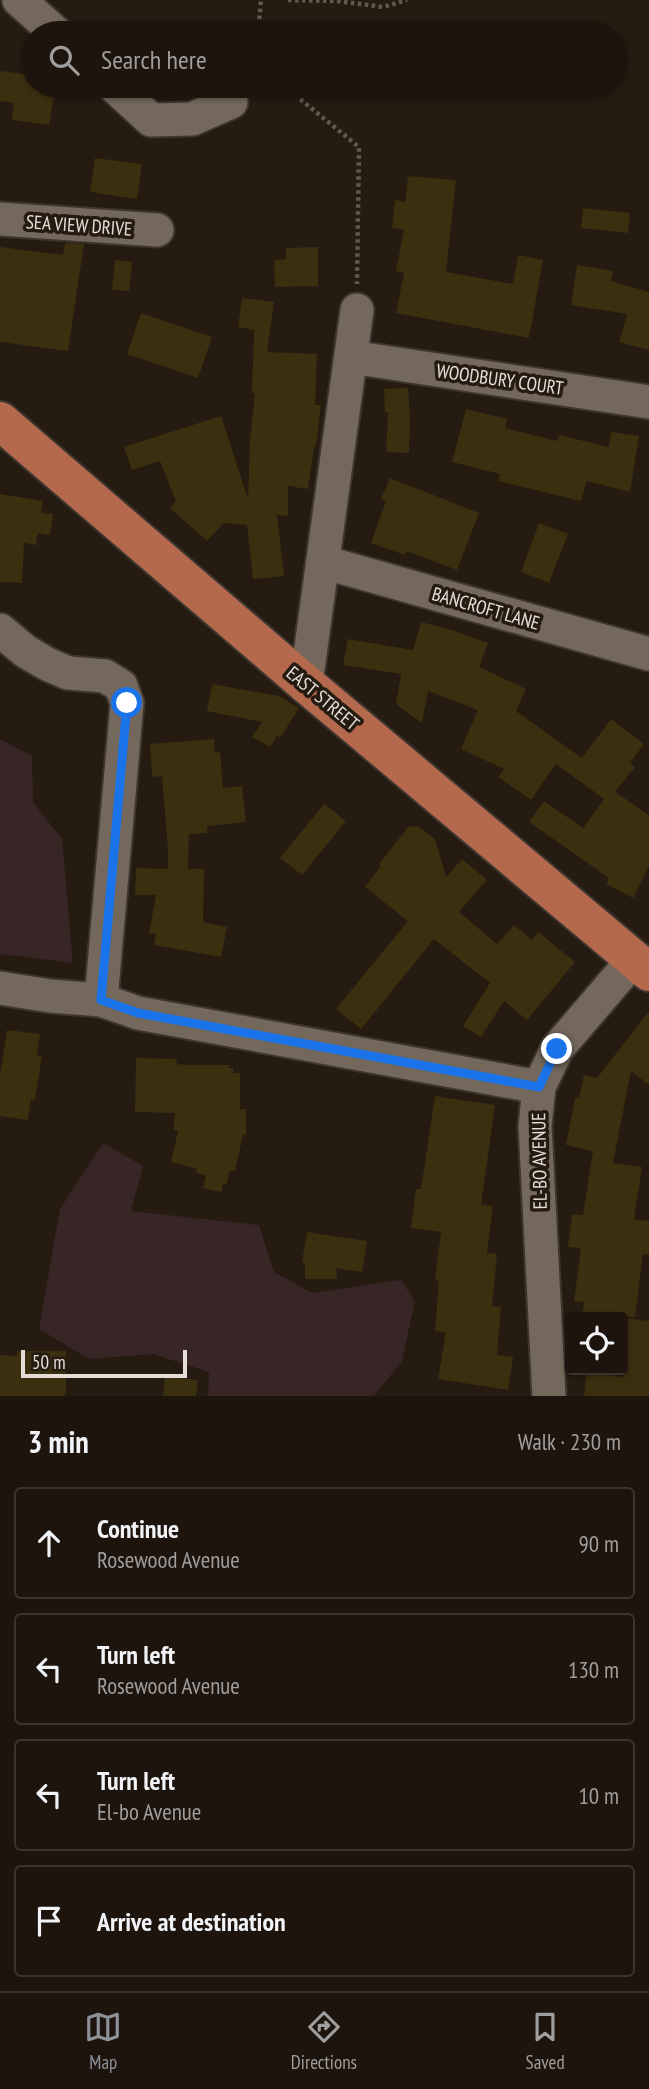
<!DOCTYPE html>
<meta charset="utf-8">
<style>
body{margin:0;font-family:"PT Sans Narrow",sans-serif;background:#29211b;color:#f1f3f6}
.controls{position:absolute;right:21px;bottom:21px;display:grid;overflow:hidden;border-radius:7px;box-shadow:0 2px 5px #0004}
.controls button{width:63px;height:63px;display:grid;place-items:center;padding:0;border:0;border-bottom:2px solid #3a332e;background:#1c140d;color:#f1f3f6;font:35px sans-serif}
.scale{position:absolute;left:21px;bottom:18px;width:166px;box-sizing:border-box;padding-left:7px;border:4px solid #e5ded8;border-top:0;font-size:19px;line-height:24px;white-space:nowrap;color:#e5ded8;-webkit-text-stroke:5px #251b11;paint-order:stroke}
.stop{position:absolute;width:21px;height:21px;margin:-16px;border:5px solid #1a73e8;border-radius:50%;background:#fff}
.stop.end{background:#1a73e8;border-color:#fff;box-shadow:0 2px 7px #0008}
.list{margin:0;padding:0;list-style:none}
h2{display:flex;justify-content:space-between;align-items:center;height:91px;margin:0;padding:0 28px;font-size:30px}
h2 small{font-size:23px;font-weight:400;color:#a09e9d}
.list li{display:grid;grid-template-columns:46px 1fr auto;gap:21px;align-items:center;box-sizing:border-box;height:112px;margin:0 14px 14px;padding:0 14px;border:2px solid #3a332e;border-radius:7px}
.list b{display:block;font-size:26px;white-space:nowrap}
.list p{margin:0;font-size:23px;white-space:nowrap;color:#a09e9d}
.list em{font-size:23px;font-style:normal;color:#a09e9d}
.icon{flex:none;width:38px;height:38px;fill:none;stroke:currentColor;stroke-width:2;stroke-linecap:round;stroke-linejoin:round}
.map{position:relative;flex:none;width:649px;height:1396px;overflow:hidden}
.search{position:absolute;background:#1c140d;box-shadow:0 2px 5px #0004;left:21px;right:21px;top:21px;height:77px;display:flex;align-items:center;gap:18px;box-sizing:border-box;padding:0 24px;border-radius:38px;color:#a09e9d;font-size:26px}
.sheet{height:595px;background:#1c140d}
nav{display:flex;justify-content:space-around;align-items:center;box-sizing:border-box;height:98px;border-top:2px solid #3a332e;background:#1c140d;font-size:19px;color:#a09e9d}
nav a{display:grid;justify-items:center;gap:4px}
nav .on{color:#8c9099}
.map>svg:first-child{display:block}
</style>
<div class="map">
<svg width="649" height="1396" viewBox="0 0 649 1396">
<rect width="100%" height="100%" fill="#251b11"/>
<path fill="#382526" d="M0 739 32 756 33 802 62 839 73 963 0 954Z
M103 1143 143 1166 131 1211 259 1225 274 1272 312 1293 401 1280 415 1301 402 1361 374 1396H208L209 1372 153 1354 89 1359 39 1329 60 1209Z"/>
<path fill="#3a2f0f" d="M0 71 33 75V86L55 88 49 125 12 120 14 103 0 101Z
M95 158 142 164 137 199 90 192Z
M408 176 456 180 446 272 513 284 518 255 543 260 529 338 396 313 404 273 396 271 404 230 392 228 395 200 405 202Z
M583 208 630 213 628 233 581 228Z
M65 243 84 244 68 351 0 342V247L63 255Z
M318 247V286L275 287 274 260 286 259V248Z
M115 260 132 262 129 291 112 290Z
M577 265 613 271 611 281 649 292V350L619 342 627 314 571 305Z
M242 298 274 302 267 352 317 354 315 405H321L317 440 314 448H311L314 449 308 489 288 486V516L277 515 284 576 253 579 247 525 224 523 207 541 170 508 176 501 160 461 132 470 124 447 221 416 248 499 250 439 255 393H252L254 330 238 327Z
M141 313 212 337 198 378 127 354Z
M408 388 410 419 409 453 386 452 388 412H385L384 389Z
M466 409 507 419 505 428 557 441 559 435 609 447 611 432 639 436 630 492 587 481 581 501 498 481 500 474 452 462Z
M390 478 479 513 457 570 407 551 405 555 371 543 386 501 381 499Z
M0 494 43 501 41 513 53 514 50 535 38 533 36 545 24 543 22 583 0 582Z
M539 523 568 534 549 583 521 572Z
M421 622 452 630 488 643 479 667 526 689 516 711 582 758 611 719 644 744 630 763 635 767 615 792 649 815V866L633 898 606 884 609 878 529 822 544 801 583 828 604 799 556 764 531 800 498 777 504 769 461 749 478 710 428 691 422 723 396 704 401 674 343 665 348 639 413 650Z
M212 684 279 696 299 708 280 738 277 736 270 747 252 737 262 722 207 711Z
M214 739 215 753 220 752 223 788 242 786 246 822 207 826V833L189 834 188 869H204L203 922 227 927 221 957 154 945 156 934 149 933 156 895H135L136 868 168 869V849L162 776 152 777 150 744Z
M324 804 346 821 302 875 280 858Z
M409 826 419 827 435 839 446 877 462 859 487 880 459 912 497 944 514 925 532 940 538 932 575 962 527 1020 504 1001 481 1037 463 1026 490 983 434 939 361 1029 336 1009 408 921 365 887 381 866 379 864Z
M649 1011V1085L631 1071 613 1163 642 1167 634 1219 649 1221V1254H643L635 1317H582L584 1302 574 1301 581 1248 568 1247 572 1214 583 1215 593 1151 566 1145 575 1098H579L584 1075 597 1078Z
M7 1030 40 1034 37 1056H42L35 1100 31 1099 28 1120 0 1116V1076Z
M136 1058 176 1059 177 1064 186 1065H229V1068H233V1073H240V1109H246V1135H243L235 1171 230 1170 226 1185 223 1184 221 1192 203 1188 206 1175 196 1173 197 1169 171 1162 178 1131 173 1130 175 1113 135 1112Z
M435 1096 495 1105 481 1205 493 1206 487 1253 497 1254 492 1306 501 1307 497 1355 513 1357 508 1390 438 1379 446 1332 435 1331 439 1281 435 1280 441 1232 411 1228 416 1189H421Z
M307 1232 367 1241 362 1272 336 1268 337 1279H305V1263L302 1262Z
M623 1318 649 1321V1396H584L587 1372 623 1377Z
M17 1351H66V1392L64 1396H0V1355L17 1356Z
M165 1377 198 1380 196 1396H163Z"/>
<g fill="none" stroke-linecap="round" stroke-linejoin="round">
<defs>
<path id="minor" d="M19 0 56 33
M114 86 151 120 192 119 231 102
M0 219 157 230
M351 357 649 402
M323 562 649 654
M0 630 25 651 47 664 68 673 105 676 121 686 127 703 101 1000
M306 684 357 310
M0 988 50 996 101 1000 138 1013 539 1087
M549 1396 535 1126 539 1087 557 1049 634 959"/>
<path id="major" d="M0 421 306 684 649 972"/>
</defs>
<use href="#minor" stroke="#3d3630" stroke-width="37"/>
<use href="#major" stroke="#3d3630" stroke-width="42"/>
<path stroke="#61584f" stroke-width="4.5" stroke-dasharray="3.5 3.5" stroke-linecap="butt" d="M288 0 337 1 383 7 407 0
M258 33 261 0
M284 86 359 147 357 284"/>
<use href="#minor" stroke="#74685c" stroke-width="33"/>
<use href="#major" stroke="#b4694c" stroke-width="38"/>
</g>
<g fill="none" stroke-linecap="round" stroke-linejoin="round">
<path stroke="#1a73e8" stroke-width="9" d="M127 703 101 1000 138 1013 539 1087 557 1049"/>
</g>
<g text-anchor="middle" stroke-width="7" stroke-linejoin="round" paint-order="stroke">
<g font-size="19" fill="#e5ded8" stroke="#251b11">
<text transform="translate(79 225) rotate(4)" y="7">SEA VIEW DRIVE</text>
<text transform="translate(500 379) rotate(8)" y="7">WOODBURY COURT</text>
<text transform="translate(486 608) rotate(16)" y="7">BANCROFT LANE</text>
<text transform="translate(323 698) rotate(40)" y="7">EAST STREET</text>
<text transform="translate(539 1161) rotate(-91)" y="7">EL-BO AVENUE</text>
</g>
</g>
</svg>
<div class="controls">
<button><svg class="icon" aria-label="locate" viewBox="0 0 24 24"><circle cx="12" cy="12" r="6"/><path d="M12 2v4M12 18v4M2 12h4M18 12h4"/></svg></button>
</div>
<div class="scale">50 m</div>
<div class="stop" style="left:127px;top:703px"></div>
<div class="stop end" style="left:557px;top:1049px"></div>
<div class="search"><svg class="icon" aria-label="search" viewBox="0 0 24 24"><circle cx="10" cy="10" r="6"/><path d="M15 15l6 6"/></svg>Search here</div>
</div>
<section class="sheet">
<h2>3 min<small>Walk · 230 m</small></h2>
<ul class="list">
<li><svg class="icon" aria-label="ahead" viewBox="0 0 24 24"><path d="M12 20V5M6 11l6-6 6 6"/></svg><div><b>Continue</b><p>Rosewood Avenue</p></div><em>90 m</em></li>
<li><svg class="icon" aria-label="left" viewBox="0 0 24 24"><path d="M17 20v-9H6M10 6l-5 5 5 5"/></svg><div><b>Turn left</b><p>Rosewood Avenue</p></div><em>130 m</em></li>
<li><svg class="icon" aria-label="left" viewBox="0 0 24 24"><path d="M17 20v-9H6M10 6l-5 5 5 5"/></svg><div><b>Turn left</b><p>El-bo Avenue</p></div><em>10 m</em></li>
<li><svg class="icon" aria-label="arrive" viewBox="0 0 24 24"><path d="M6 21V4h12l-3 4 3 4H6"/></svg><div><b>Arrive at destination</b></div></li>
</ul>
</section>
<nav>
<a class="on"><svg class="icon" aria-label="map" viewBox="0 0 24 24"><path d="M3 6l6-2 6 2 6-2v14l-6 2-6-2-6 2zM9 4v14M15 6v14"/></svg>Map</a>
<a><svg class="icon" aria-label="directions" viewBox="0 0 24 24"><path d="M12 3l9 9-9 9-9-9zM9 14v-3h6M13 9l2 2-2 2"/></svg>Directions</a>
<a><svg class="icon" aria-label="saved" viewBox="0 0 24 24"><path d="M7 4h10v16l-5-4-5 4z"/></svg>Saved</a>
</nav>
